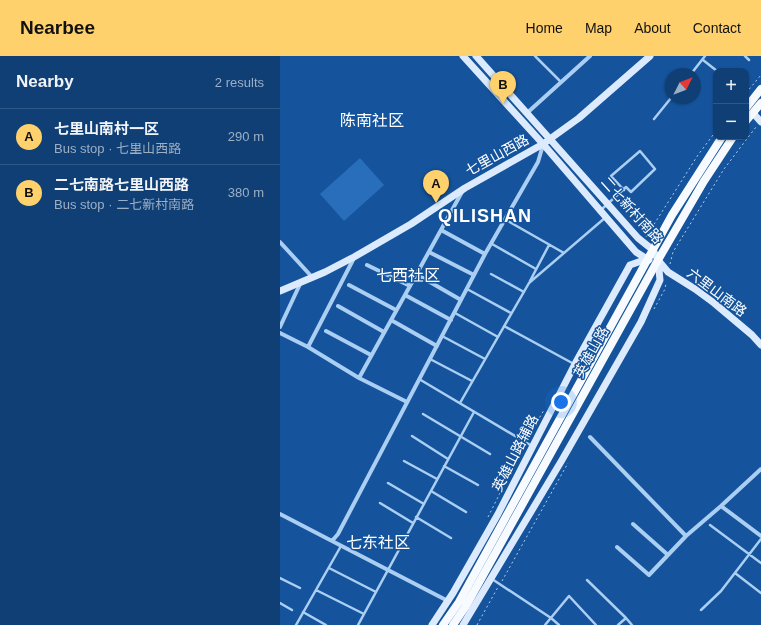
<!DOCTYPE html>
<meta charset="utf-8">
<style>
body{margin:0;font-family:Arial,"Noto Sans SC",sans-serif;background:#19467a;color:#f1f3f6}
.controls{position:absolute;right:12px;top:12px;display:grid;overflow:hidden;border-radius:8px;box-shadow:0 1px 3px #0004}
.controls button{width:36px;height:36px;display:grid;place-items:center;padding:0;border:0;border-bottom:1px solid #305887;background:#103f75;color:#f1f3f6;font:20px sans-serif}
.compass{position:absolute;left:385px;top:12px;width:36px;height:36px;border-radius:50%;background:#103f75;box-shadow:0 1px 3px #0004;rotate:48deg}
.you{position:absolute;left:281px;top:346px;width:14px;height:14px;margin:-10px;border:3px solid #fff;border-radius:50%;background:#1a73e8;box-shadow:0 0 0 6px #1a73e833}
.badge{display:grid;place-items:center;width:26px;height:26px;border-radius:50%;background:#ffd16d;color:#111;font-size:13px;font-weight:700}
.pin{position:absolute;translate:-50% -33px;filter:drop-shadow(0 1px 2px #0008)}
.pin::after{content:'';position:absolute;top:21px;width:14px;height:12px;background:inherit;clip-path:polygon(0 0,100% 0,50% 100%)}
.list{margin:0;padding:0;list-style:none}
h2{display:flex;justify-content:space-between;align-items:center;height:52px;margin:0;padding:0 16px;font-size:17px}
h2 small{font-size:13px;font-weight:400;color:#9cafc5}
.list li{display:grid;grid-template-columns:26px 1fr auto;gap:12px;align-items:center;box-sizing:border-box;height:56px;padding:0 16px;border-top:1px solid #305887}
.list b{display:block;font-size:15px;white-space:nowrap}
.list p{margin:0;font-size:13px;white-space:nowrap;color:#9cafc5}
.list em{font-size:13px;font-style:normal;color:#9cafc5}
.map{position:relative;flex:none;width:481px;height:569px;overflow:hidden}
header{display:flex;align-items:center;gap:24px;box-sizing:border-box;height:56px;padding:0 20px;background:#ffd16d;color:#111}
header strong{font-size:19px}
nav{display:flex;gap:22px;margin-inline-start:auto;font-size:14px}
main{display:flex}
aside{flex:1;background:#103f75}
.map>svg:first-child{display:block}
</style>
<header>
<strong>Nearbee</strong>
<nav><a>Home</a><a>Map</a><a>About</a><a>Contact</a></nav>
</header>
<main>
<aside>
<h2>Nearby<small>2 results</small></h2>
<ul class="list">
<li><span class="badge">A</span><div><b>七里山南村一区</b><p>Bus stop · 七里山西路</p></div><em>290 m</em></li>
<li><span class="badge">B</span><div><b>二七南路七里山西路</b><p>Bus stop · 二七新村南路</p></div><em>380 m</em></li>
</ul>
</aside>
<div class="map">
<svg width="481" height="569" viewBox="0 0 481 569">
<rect width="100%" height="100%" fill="#15549c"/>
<path fill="#286eba" d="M80 102 104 129 64 165 40 138Z"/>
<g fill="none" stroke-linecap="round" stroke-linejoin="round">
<path stroke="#abcef3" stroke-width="1" stroke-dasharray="2 3" stroke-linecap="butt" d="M466 37 481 19
M366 181 418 99 436 75
M390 208 393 196 444 113 476 71
M374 253 385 233 386 227
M247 383 264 354
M208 461 244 389
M222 525 288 407
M197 569 218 531"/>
<path stroke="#abcef3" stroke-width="2.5" d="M255 0 281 26
M465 0 469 4
M423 4 437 15
M411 18 425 0
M374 63 391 42
M322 153 346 131 351 136 375 113 360 95 331 120 344 134
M226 164 284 197
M212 188 256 213
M211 218 244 236
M250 225 269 189
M187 233 231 257
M175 257 218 281
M224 270 294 308
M162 280 205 303
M150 303 192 325
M139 323 252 390
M180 347 249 227 326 161
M143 358 210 398
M132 380 168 403
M124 405 157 423
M164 410 198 429
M108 427 144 448
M151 435 186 456
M100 447 133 467
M136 461 171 482
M430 469 481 507
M49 512 96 536
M455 517 481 537
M0 522 20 532
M212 523 271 562 279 569
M307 524 346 562
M36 534 84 558
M0 547 12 554
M421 554 441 535 481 483
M23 556 46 569
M16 569 61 490
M78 569 194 356
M265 569 289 540 316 569
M338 569 346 562 352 569"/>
<path stroke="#abcef3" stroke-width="4" d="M247 57 310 0
M161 174 205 198
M0 186 32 221
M149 196 194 219
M74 202 28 291 79 322
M87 209 130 230
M136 218 181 244
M69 229 116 254
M125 239 171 264
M58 250 104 276
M111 264 157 290
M0 271 21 226
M46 275 91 299
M0 277 28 291
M127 346 79 322 182 136
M310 381 406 480 441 450 481 413
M441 450 481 480
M0 458 52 485 58 478 205 198 258 106 263 89
M353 468 388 499
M52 485 168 545
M337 491 369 519 406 480"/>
<path stroke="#dbeafd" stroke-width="7" d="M183 0 263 88 356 196 367 203 369 204
M196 0 358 182 373 194 378 204 388 216 415 233 434 247 472 279 481 289
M473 57 481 66
M0 235 45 216 74 201 131 168 185 132 263 88 299 62 370 0
M152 569 173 537 218 458 296 306 350 209 367 203
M183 569 282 404 361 266 380 224 378 204"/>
<path stroke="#f7fbff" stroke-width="8" d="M466 52 481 33
M466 65 481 47
M163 569 179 546 392 159 442 81
M173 569 186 550 378 204 424 125 453 81"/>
</g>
<g text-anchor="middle" stroke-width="3" stroke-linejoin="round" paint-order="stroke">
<g font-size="14" fill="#fff" stroke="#15549c">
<text transform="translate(217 99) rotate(-29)" y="5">七里山西路</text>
<text transform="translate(352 154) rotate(48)" y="5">二七新村南路</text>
<text transform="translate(437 236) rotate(37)" y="5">六里山南路</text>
<text transform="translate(311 296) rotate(-61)" y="5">英雄山路</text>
<text transform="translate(235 397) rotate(-63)" y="5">英雄山路辅路</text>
</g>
<g font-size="16" fill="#fff" stroke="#15549c">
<text x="92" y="70">陈南社区</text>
<text x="128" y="225">七西社区</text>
<text x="98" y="492">七东社区</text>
</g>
<g font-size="18" font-weight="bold" letter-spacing="1" fill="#fff" stroke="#15549c">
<text x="205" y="166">QILISHAN</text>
</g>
</g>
</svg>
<div class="controls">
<button>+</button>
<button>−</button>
</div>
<svg class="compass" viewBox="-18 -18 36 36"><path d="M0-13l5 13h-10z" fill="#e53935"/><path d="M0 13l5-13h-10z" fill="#9cafc5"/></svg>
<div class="you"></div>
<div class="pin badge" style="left:156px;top:147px">A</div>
<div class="pin badge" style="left:223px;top:48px">B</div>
</div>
</main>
